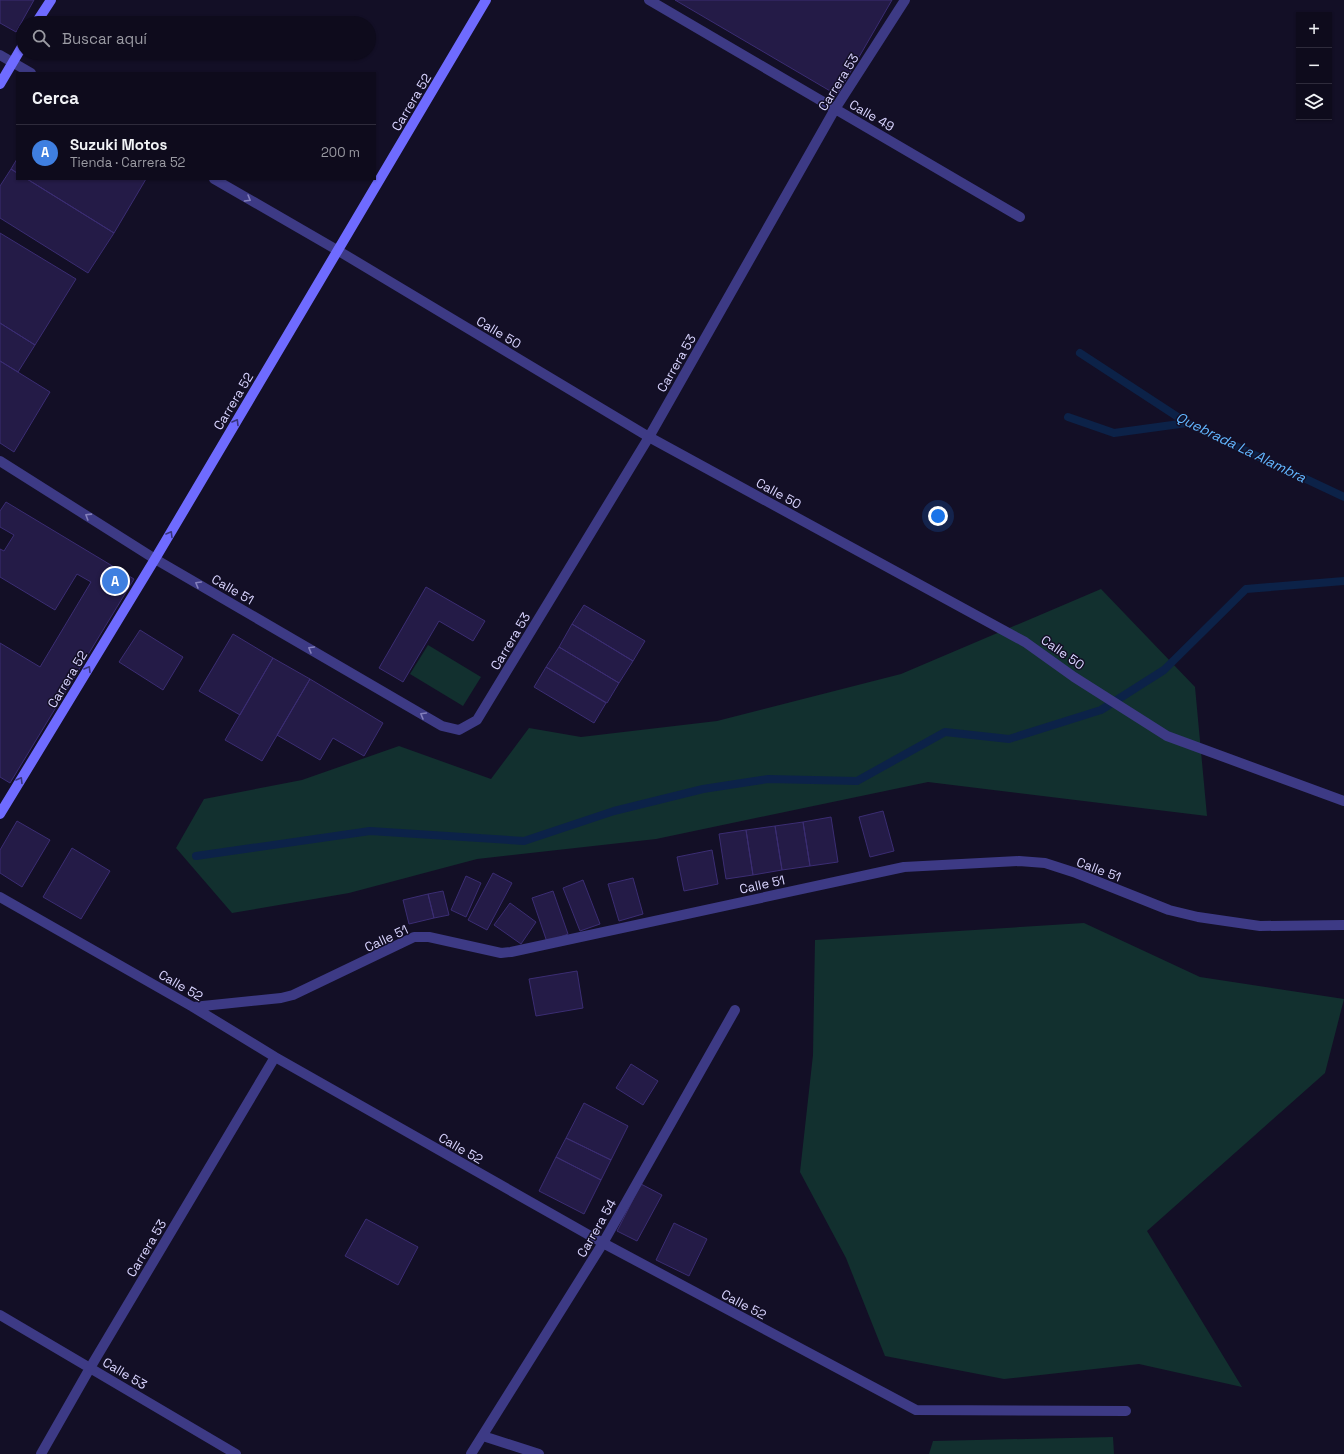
<!DOCTYPE html>
<html lang="es">
<meta charset="utf-8">
<style>
body{margin:0;font-family:"Space Grotesk",sans-serif;background:#171425;color:#f1f3f6}
.controls{position:absolute;right:12px;top:12px;display:grid;overflow:hidden;border-radius:0px;box-shadow:0 1px 3px #0004}
.controls button{width:36px;height:36px;display:grid;place-items:center;padding:0;border:0;border-bottom:1px solid #2e2b3b;background:#0e0b1c;color:#f1f3f6;font:20px sans-serif}
.you{position:absolute;left:938px;top:516px;width:14px;height:14px;margin:-10px;border:3px solid #fff;border-radius:50%;background:#1a73e8;box-shadow:0 0 0 6px #1a73e833}
.badge{display:grid;place-items:center;width:26px;height:26px;border-radius:50%;background:#0b8043;color:#fff;font-size:13px;font-weight:700}
.pin{position:absolute;translate:-50% -50%;border:2px solid #fff;box-shadow:0 1px 4px #0006}
.list{margin:0;padding:0;list-style:none}
h2{display:flex;justify-content:space-between;align-items:center;height:52px;margin:0;padding:0 16px;font-size:17px}
h2 small{font-size:13px;font-weight:400;color:#9b9ba3}
.list li{display:grid;grid-template-columns:26px 1fr auto;gap:12px;align-items:center;box-sizing:border-box;height:56px;padding:0 16px;border-top:1px solid #2e2b3b}
.list b{display:block;font-size:15px;white-space:nowrap}
.list p{margin:0;font-size:13px;white-space:nowrap;color:#9b9ba3}
.list em{font-size:13px;font-style:normal;color:#9b9ba3}
.icon{flex:none;width:22px;height:22px;fill:none;stroke:currentColor;stroke-width:2;stroke-linecap:round;stroke-linejoin:round}
.map{position:relative;flex:none;width:1344px;height:1454px;overflow:hidden}
.search{position:absolute;background:#0e0b1c;box-shadow:0 1px 3px #0004;left:16px;top:16px;width:360px;height:44px;display:flex;align-items:center;gap:10px;box-sizing:border-box;padding:0 14px;border-radius:22px;color:#9b9ba3;font-size:15px}
.panel{position:absolute;background:#0e0b1c;box-shadow:0 1px 3px #0004;left:16px;top:72px;width:360px;height:108px;border-radius:0px}
.map>svg:first-child{display:block}
</style>
<div class="map">
<svg width="1344" height="1454" viewBox="0 0 1344 1454">
<rect width="100%" height="100%" fill="#130f26"/>
<path fill="#12302f" d="M1101 589 1195 687 1207 816 928 782 656 839 477 859 349 893 232 913 176 848 204 799 302 780 399 746 491 779 529 728 581 737 717 721 901 674Z
M428 645 481 677 463 706 410 674Z
M1084 923 1200 977 1344 999 1325 1073 1147 1231 1242 1387 1139 1364 1004 1379 885 1356 846 1258 800 1172 813 1055 815 940Z
M1113 1437 1114 1454H929L933 1441Z"/>
<g fill="none" stroke-linecap="round" stroke-linejoin="round">
<path stroke="#0c2248" stroke-width="8" d="M1080 353 1187 423 1344 497
M1068 417 1114 433 1187 423
M196 856 370 831 524 841 614 811 703 789 768 779 857 781 945 732 1009 739 1101 710 1164 670 1246 589 1344 581"/>
</g>
<path fill="#241b47" stroke="#3b2d73" d="M0 0H34L16 32 0 23Z
M675 0H892L837 95Z
M17 159V173L11 169Z
M11 169 17 173V179H27L114 233 88 273 0 218V186Z
M27 179H146L114 233Z
M0 233 76 279 35 345 0 323Z
M0 323 35 345 18 372 0 361Z
M0 361 50 392 14 452 0 443Z
M6 502 134 579 10 783 0 777V643L40 667 91 582 77 574 55 610 0 577V549L4 551 14 535 0 527V511Z
M426 587 485 621 473 641 439 621 403 682 379 668Z
M584 605 645 641 633 661 572 624Z
M572 624 633 661 619 683 559 647Z
M140 630 183 657 163 690 119 662Z
M233 634 273 658 240 715 199 691Z
M559 647 619 683 607 703 546 667Z
M273 658 310 679 262 761 225 740Z
M546 667 606 703 594 723 534 687Z
M310 679 383 723 364 756 333 738 320 760 277 735Z
M883 811 894 851 870 857 859 817Z
M831 817 838 862 810 866 803 822Z
M17 821 50 840 22 887 0 873V850Z
M803 822 810 866 782 870 775 826Z
M775 826 782 870 753 875 746 830Z
M746 830 753 875 726 879 719 834Z
M72 848 110 871 81 919 43 897Z
M712 850 718 884 684 891 677 857Z
M493 873 512 883 487 930 468 920Z
M466 876 481 883 466 917 451 910Z
M633 878 643 914 619 921 608 884Z
M583 880 600 924 580 931 563 888Z
M443 891 449 915 434 918 428 894Z
M553 891 568 934 547 942 532 898Z
M428 894 434 918 409 924 403 900Z
M510 903 536 922 521 944 494 925Z
M577 971 583 1008 536 1016 529 979Z
M631 1064 658 1081 643 1105 616 1088Z
M584 1103 628 1126 611 1160 566 1138Z
M566 1138 611 1160 601 1180 556 1157Z
M556 1157 601 1180 584 1214 539 1191Z
M641 1184 662 1195 637 1241 617 1231Z
M366 1219 418 1247 398 1285 345 1256Z
M674 1223 707 1239 689 1276 656 1260Z"/>
<g fill="none" stroke-linecap="round" stroke-linejoin="round">
<path stroke="#3d3a85" stroke-width="10" d="M649 0 1020 217
M0 55 31 73
M214 179 337 250 649 437 1025 642 1074 677 1167 736 1344 801
M0 461 155 559 442 726 459 730 477 720 649 437 835 109 905 0
M0 897 193 1007 275 1057 603 1243 916 1410 1126 1411
M193 1007 281 998 293 995 414 937H429L501 953 511 952 904 867 1019 861 1045 863 1076 873 1169 910 1198 917 1260 926 1344 925
M0 1315 236 1454
M483 1436 539 1454
M41 1454 90 1368 275 1057
M471 1454 603 1243 735 1010"/>
<path stroke="#6f6bff" stroke-width="10" d="M36 23 51 0
M0 84 23 45
M0 814 155 559 486 0"/>
</g>
<defs><path id="oneway-chevron" d="M-2-3.5L2.5 0L-2 3.5" fill="none" stroke-width="1.6" stroke-linecap="round" stroke-linejoin="round"/></defs>
<g stroke="#837fbc">
<use href="#oneway-chevron" transform="translate(248 199) rotate(30)"/>
<use href="#oneway-chevron" transform="translate(88 516) rotate(-148)"/>
<use href="#oneway-chevron" transform="translate(198 584) rotate(-150)"/>
<use href="#oneway-chevron" transform="translate(311 649) rotate(-150)"/>
<use href="#oneway-chevron" transform="translate(423 715) rotate(-150)"/>
</g>
<g stroke="#38347d">
<use href="#oneway-chevron" transform="translate(236 422) rotate(-59)"/>
<use href="#oneway-chevron" transform="translate(170 534) rotate(-59)"/>
<use href="#oneway-chevron" transform="translate(88 669) rotate(-59)"/>
<use href="#oneway-chevron" transform="translate(20 780) rotate(-59)"/>
</g>
<g text-anchor="middle" stroke-width="3" stroke-linejoin="round" paint-order="stroke">
<g font-size="13" fill="#d9d4ff" stroke="#130f26">
<text transform="translate(838 82) rotate(-58)" y="5">Carrera 53</text>
<text transform="translate(411 102) rotate(-59)" y="5">Carrera 52</text>
<text transform="translate(872 115) rotate(30)" y="5">Calle 49</text>
<text transform="translate(499 332) rotate(31)" y="5">Calle 50</text>
<text transform="translate(676 363) rotate(-60)" y="5">Carrera 53</text>
<text transform="translate(233 401) rotate(-59)" y="5">Carrera 52</text>
<text transform="translate(779 493) rotate(29)" y="5">Calle 50</text>
<text transform="translate(233 589) rotate(30)" y="5">Calle 51</text>
<text transform="translate(510 641) rotate(-59)" y="5">Carrera 53</text>
<text transform="translate(1063 652) rotate(35)" y="5">Calle 50</text>
<text transform="translate(67 679) rotate(-59)" y="5">Carrera 52</text>
<text transform="translate(1099 869) rotate(21)" y="5">Calle 51</text>
<text transform="translate(762 884) rotate(-12)" y="5">Calle 51</text>
<text transform="translate(386 938) rotate(-25)" y="5">Calle 51</text>
<text transform="translate(181 985) rotate(30)" y="5">Calle 52</text>
<text transform="translate(461 1148) rotate(30)" y="5">Calle 52</text>
<text transform="translate(596 1228) rotate(-60)" y="5">Carrera 54</text>
<text transform="translate(146 1248) rotate(-59)" y="5">Carrera 53</text>
<text transform="translate(744 1304) rotate(28)" y="5">Calle 52</text>
<text transform="translate(125 1373) rotate(31)" y="5">Calle 53</text>
</g>
<g font-size="14" font-style="italic" fill="#62b6ff" stroke="#130f26">
<text transform="translate(1241 447) rotate(26)" y="5">Quebrada La Alambra</text>
</g>
</g>
</svg>
<div class="controls">
<button>+</button>
<button>−</button>
<button><svg class="icon" aria-label="layers" viewBox="0 0 24 24"><path d="M12 4l9 5-9 5-9-5zM3 14l9 5 9-5"/></svg></button>
</div>
<div class="you"></div>
<div class="pin badge" style="left:115px;top:581px;background:#3f7fe0">A</div>
<div class="search"><svg class="icon" aria-label="search" viewBox="0 0 24 24"><circle cx="10" cy="10" r="6"/><path d="M15 15l6 6"/></svg>Buscar aquí</div>
<section class="panel">
<h2>Cerca<small></small></h2>
<ul class="list">
<li><span class="badge" style="background:#3f7fe0">A</span><div><b>Suzuki Motos</b><p>Tienda · Carrera 52</p></div><em>200 m</em></li>
</ul>
</section>
</div>
